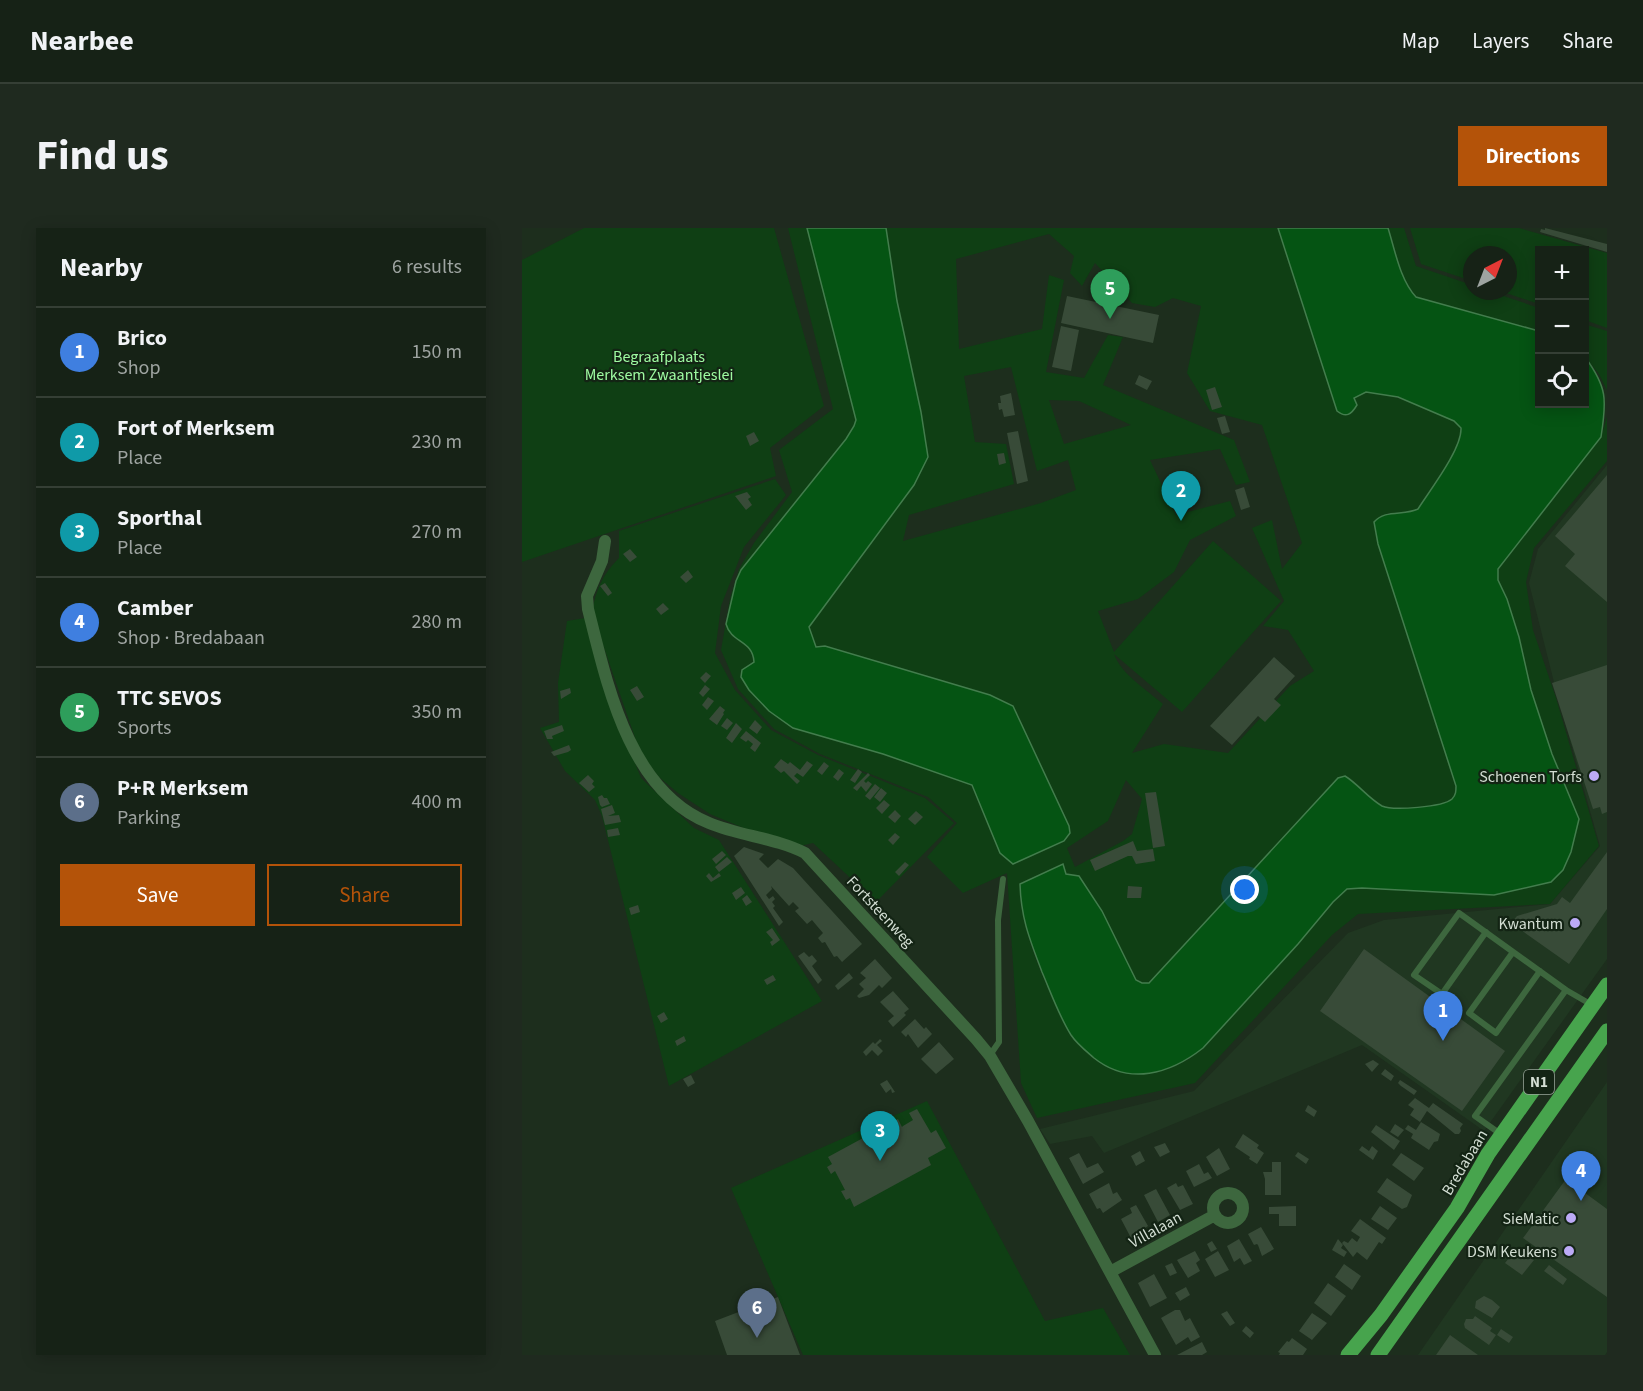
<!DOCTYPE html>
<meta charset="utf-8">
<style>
body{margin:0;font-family:"Source Sans 3",sans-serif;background:#1f2a1f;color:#f1f3f6}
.controls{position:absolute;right:18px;top:18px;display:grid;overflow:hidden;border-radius:0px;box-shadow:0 3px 15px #0003}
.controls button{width:54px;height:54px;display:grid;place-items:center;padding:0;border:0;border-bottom:2px solid #353f35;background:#162216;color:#f1f3f6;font:30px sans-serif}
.compass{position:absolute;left:941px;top:18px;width:54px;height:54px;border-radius:50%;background:#162216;box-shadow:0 3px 15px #0003;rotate:42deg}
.you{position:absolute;left:723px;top:662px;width:21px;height:21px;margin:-15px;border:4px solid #fff;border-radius:50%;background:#1a73e8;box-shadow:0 0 0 9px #1a73e833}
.badge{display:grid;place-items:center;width:39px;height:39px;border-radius:50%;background:#b45309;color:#fff;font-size:20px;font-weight:700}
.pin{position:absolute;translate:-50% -50px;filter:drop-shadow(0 2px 3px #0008)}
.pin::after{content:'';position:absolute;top:32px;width:21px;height:18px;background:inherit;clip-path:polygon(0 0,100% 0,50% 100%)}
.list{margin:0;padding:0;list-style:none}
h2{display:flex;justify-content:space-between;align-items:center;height:78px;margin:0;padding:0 24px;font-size:26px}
h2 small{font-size:20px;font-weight:400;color:#9ea4a1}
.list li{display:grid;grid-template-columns:39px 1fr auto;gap:18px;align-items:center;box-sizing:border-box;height:90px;padding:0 24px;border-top:2px solid #353f35}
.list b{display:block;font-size:22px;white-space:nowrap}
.list p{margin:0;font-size:20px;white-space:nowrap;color:#9ea4a1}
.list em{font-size:20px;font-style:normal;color:#9ea4a1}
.actions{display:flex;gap:12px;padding:18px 24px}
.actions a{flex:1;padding:14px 0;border:2px solid #b45309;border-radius:0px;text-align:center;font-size:21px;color:#b45309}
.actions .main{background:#b45309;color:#fff}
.icon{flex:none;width:33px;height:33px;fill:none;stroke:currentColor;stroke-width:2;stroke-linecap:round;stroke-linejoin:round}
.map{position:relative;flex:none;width:1085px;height:1127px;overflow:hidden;border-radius:0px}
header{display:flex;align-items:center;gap:36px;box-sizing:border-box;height:84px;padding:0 30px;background:#162216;border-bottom:2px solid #353f35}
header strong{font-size:28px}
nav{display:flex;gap:33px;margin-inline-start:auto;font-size:21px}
.intro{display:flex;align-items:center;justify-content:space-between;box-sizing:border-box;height:144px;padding:0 36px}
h1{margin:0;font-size:42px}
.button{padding:15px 27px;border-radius:0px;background:#b45309;color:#fff;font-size:21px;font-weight:700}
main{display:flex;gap:36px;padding:0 36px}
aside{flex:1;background:#162216;border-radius:0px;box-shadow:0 3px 15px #0003}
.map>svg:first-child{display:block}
</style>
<header>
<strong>Nearbee</strong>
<nav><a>Map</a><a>Layers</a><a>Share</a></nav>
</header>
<div class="intro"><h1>Find us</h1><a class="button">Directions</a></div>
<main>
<aside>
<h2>Nearby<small>6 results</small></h2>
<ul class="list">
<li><span class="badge" style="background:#3f7fe0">1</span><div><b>Brico</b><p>Shop</p></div><em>150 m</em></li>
<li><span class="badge" style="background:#0f9aa8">2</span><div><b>Fort of Merksem</b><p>Place</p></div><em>230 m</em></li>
<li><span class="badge" style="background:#0f9aa8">3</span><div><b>Sporthal</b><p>Place</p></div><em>270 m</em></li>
<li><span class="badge" style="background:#3f7fe0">4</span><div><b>Camber</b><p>Shop · Bredabaan</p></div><em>280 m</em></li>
<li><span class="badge" style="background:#2e9e5b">5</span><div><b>TTC SEVOS</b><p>Sports</p></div><em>350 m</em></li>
<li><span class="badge" style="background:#5c6f8a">6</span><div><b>P+R Merksem</b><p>Parking</p></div><em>400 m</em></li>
</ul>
<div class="actions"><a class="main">Save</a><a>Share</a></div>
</aside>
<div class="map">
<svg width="1085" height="1127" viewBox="0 0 1085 1127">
<rect width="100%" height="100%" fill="#1d2e1d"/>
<path fill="#203721" d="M1085 237V731L962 903 840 817 582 925 570 908 528 916 518 901 672 863 826 705 862 692 1028 676 1078 618 1036 470 1007 355 1016 321Z
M1085 854V1124L1083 1127H896Z"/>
<path fill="#0f3f14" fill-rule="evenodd" d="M62 0H252L302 178 248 220 254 248 0 334V32Z
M266 0H285L334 192 332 198 324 211 219 342 214 353 204 396C212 411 220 409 228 419 236 430 229 449 227 462L247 483 271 500 361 526 450 557 478 625 484 474 468 467 303 418 294 419 287 399 331 341 406 229 399 184 375 73 364 0H756L815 183C823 177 832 167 842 165 861 160 913 185 932 193L939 200C940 221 908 262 896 281L888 285H867L852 294 856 316 934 558C934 563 934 567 930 571 921 579 871 583 860 578 846 571 836 556 823 548L816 550 627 755H620L614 752 580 683 557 648 544 646 541 636 498 656C499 708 526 763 551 809L634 843 651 839 667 831 681 820 776 716 811 674 825 661 1008 657 1029 654 1051 575 1030 526 1009 462 997 409 985 371 976 352V341L1079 209 1085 189V233L1012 320 1004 354 1011 402 1034 470 1077 618 1028 676 836 686 810 707 673 855 515 890 499 855 485 645 441 665 405 629 435 595 406 569 298 526 252 501 216 461 199 422 208 371 217 341 232 315 270 264 257 222 311 181ZM527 6 552 28 548 45 560 58 573 35 610 75 633 79 651 70 679 78 665 145 688 183 740 197 780 315 760 341 750 292 730 300 762 373 741 398 766 402 792 443 768 458 706 525 642 516 610 525 641 476C625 462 599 446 592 426L660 484 759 373 691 313 592 424 576 383 616 371 652 344 668 312 714 288 708 273 654 287 628 232 698 221 714 257 728 254 712 212 581 157 601 109 586 107 562 150 524 144 542 52 527 47 520 101 437 121 434 31ZM489 139 515 243 546 232 554 262 519 275 381 313 387 287 492 256 484 216 453 214 442 148ZM527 172 557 173 609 197 542 216ZM604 552 620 571 610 606 601 613 553 639 545 620 586 593Z
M866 0H882L894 38 950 57V63H967L1017 80V103L894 69C878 52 873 22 866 0Z
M888 0H997L1085 25V100L1063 92 1062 22H1017V76L978 63H986V27H950V53L899 36Z
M1062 96 1085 103V162L1077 146 1063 129Z
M253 251 264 267 222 319 199 378 193 425 213 462 249 502 296 527 403 570 432 595 354 674 291 615 278 618 224 601 188 586 156 565 137 549 119 527 70 385C74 362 80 347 97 330V303Z
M63 390 88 470 119 550 172 600 197 612 300 773 147 858 80 588 73 572 43 543 18 500 37 494 36 455 45 393Z
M405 873 523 1093 581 1080 608 1127H281L209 960Z"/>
<path fill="#055413" stroke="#437d4d" stroke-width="1.5" d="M285 0H364L375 73 399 184 406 229 392 257 287 399 294 419 303 418 468 467 491 478 547 598 548 605 542 613 491 636 478 625 450 557 361 526 271 500 247 483 227 462 219 449 220 442 232 434C231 412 209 415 204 396L214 353 219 342 324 211 332 198 334 192Z
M756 0H866C873 22 878 52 894 69L1017 103V176H1062L1063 129C1085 159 1085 171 1079 209L976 341V352L985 371 997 409 1009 462 1030 526 1057 591 1049 624 1041 642 1029 654 972 667 840 660 825 661 811 674 776 716 681 820C648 846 607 858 572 830 564 823 555 816 549 807 537 788 529 765 520 744 508 712 499 691 498 656L541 636 544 646 557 648 580 683 614 752 620 755H627L816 550 823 548C836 556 846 570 860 578 871 583 921 579 930 571 934 567 934 563 934 558L856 316 852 294C863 281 882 288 896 281 908 262 940 221 939 200L932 193 876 169 844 164 832 170 835 177C829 187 824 190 815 183Z"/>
<path fill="#384b38" d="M1023 0 1085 16V24L1018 4 1019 1 1023 2Z
M545 68 637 87 631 115 539 95Z
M539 98 557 102 549 143 530 139Z
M617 147 630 153 625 162 613 156Z
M693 159 700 179 690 182 684 162Z
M489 165 493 187 482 189 480 181 477 182 476 175H479L478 168Z
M703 188 708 204 700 206 695 190Z
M496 203 506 253 495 256 485 205Z
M232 204 237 213 228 218 224 208Z
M482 225 484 235 477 237 475 226Z
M1085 247V374L1043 338 1053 326 1033 308Z
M722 259 728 279 719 282 713 262Z
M225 264 229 269 226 271 230 277 224 282 213 268Z
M108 321 115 329 108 334 101 326Z
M166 342 171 349 164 355 158 349Z
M83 355 90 365 86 368 78 358Z
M141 375 147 381 139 387 134 381Z
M752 429 773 448 752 471 759 477 743 494 736 488 710 517 688 498Z
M1085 437V584L1080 586 1078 579 1071 581 1030 455Z
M184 444 189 448 183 455 178 450Z
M183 457 188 461 181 469 177 465Z
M115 458 122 469 115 473 108 462Z
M48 460 49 465 39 471 38 463Z
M186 469 192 473 185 482 180 477Z
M198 478 203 482 201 485 202 486 195 497 187 491Z
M205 490 211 495 205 502 199 498Z
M233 492 240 499 235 506 227 500Z
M214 495 220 501 210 515 204 510Z
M40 497 42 503 30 508 31 511H25L22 503Z
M224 503 239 515 233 524 228 520 231 516 226 512 224 514 218 510Z
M47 517 49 522 46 524 32 528 29 524Z
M259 531 266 536 268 534 278 542 285 533 291 537 281 549 275 545 272 548 278 553 275 556 262 543 259 545 252 539Z
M302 534 307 538 300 547 295 543Z
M317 541 322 545 316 553 311 549Z
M336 541 340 544 333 555 328 552Z
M346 545 348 547 342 553 344 555 346 553 350 556 344 564 339 558 335 563 331 560Z
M66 547 72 553 70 556 73 559 67 564 57 555Z
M353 556 358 560 348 572 343 568Z
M359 560 365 565 358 574 352 569Z
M634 564 643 618 631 620 623 565Z
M80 567 82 570H85L88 576 80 579 78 577 76 569Z
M362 572 368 577 360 586 354 580Z
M90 577 93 585 86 588 97 587 99 594 83 597 79 581Z
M373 582 379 588 373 595 366 589Z
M394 583 401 589 393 597 386 591Z
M96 600 98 607 86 609 85 602Z
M373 605 378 609 371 617 366 612Z
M611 613 615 623 631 621 633 633 614 636 610 628H606L573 643 568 632Z
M222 619 242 626 237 631 246 640 256 631 271 640 340 716 320 734 315 728 312 729 303 714 300 715 296 710 301 705 295 698 290 692 285 696 273 683 277 680 271 674 267 678 249 658 250 661 244 667 247 671 251 668 253 671 250 674 253 678 251 680 261 694 257 698 212 628Z
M200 623 204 627 194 636 190 631Z
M1085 624V681L1047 736 989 695 995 688 1035 676 1040 669 1048 675Z
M205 629 210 634 197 644 193 639Z
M383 634 387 637 377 648 373 644Z
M187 645 191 650 197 645 199 648 189 654 184 648Z
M606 658 620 659 619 670H605Z
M219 659 223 665 214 672 210 665Z
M225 667 230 674 224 678 220 671Z
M116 677 118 684 109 687 107 680Z
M250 700 258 712 250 718 248 714 251 712 244 704Z
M842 721 983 823 940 883 798 783Z
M282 724 287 729 290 727 295 733 290 738 300 752 296 756 276 728Z
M353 731 370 750 360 760 357 757 347 767 337 770 335 768 342 761 337 756 344 750 338 745Z
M327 745 331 750 316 762 313 758 315 756Z
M251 747 254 752 245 757 242 752Z
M371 763 387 781 382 785 384 787 371 799 366 793 372 788 358 774Z
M142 784 146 791 139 795 135 788Z
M393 791 402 801 404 799 410 806 396 820 386 806 384 809 379 804Z
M162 808 164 813 155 818 153 813Z
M358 811 360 813 355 817 361 823 356 828 350 822 344 828 341 824 351 814 353 816Z
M417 814 432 831 414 846 399 831Z
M851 832 857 836 850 844 843 836Z
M863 841 872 848 869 853 859 846Z
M169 847 173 855 166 859 161 851Z
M365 852 373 864 370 865 369 861 364 865 358 856Z
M878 852 895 863 892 867 879 858 876 855Z
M893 870 907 880 911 875 941 896 938 900 939 903 937 906H933L905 883 898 894 888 887 892 881 886 877Z
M786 877 795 883 792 889 783 883Z
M395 881 409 905 414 902 424 920 406 930 409 937 332 979 328 970 324 972 319 963 323 962 313 943 309 946 305 939 310 936 306 929 376 891 380 899 381 898 391 892 387 885Z
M899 894 918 906 916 913 912 914 907 922 889 910 891 906 883 901 886 897 894 902Z
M873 896 882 902 876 909 868 904Z
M854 897 878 913 872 922 849 904Z
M721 906 737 917 735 920 742 925 735 936 727 931 728 929 713 919Z
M643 915 648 924 638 929 632 919Z
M840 918 847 923 850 918 856 923 851 932 837 922Z
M697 920 708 941 695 948 684 929Z
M618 923 623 933 614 938 609 928Z
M776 924 787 931 784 936 773 928Z
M557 925 565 940 576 935 582 944 561 956 547 930Z
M879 925 902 940 892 953 870 937Z
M750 934H759V967H743V951L741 944H750Z
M677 936 682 946 686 944 690 950 672 959 664 943Z
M865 950 890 967 885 979 880 981 855 964Z
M1044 951 1085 981V1069L1001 1010Z
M587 955 591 966 595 964 600 972 581 985 578 980 575 981 567 966Z
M654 955 656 959 661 957 671 976 658 982 645 960Z
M634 961 648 987 636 994 622 967Z
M614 977 626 998 609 1010 599 991 610 985 608 980Z
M774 978V998H757V986H747V979Z
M858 978 875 990 866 1002 849 991Z
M838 991 864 1010 860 1016 857 1014 845 1032 835 1024 831 1029 820 1015 822 1013 826 1015 830 1010 835 1014 838 1009 829 1003Z
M739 999 752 1021 740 1028 736 1017 735 1016 732 1017 726 1006Z
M717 1011 730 1033 722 1037 718 1030 712 1034 705 1018Z
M816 1011 821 1017 819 1020 825 1024 822 1029 810 1022Z
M690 1013 695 1021 689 1024 685 1016Z
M995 1020 1012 1032 1000 1047 983 1035Z
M673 1023 678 1032 674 1035 678 1043 666 1050 655 1032Z
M696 1023 707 1042 693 1049 683 1031Z
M650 1035 655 1045 648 1048 643 1038Z
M822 1036 839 1048 830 1062 813 1049Z
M1027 1037 1045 1051 1041 1057 1022 1043Z
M632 1046 645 1070 628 1079 616 1055Z
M806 1055 824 1068 809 1088 792 1075Z
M664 1059 668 1067 658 1073 653 1065Z
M962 1068 970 1072 978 1079 970 1090 953 1080 954 1073Z
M256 1069 278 1127H205L193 1093Z
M653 1082H658L663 1093 668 1090 678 1109 669 1114 666 1109 654 1117 639 1090Z
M705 1083 713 1095 708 1098 699 1086Z
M790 1085 805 1095 790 1112 777 1103Z
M953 1088 970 1100 968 1103 974 1107 967 1117 943 1100 942 1096 944 1091H951Z
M724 1098 732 1105 728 1110 720 1103Z
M979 1101 991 1109 987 1115 975 1107Z
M928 1107 956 1127H914Z
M770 1110 785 1121 781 1127H757L758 1125 756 1124 765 1113 767 1114Z
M680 1114 685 1124 680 1127H655Z"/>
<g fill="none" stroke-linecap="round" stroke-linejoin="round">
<path stroke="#3d673e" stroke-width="6" d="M964 704 920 766 892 747 937 685 1044 762 1070 777
M991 724 947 785 974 805 1018 743
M468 827 477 814 476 692 481 651
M980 907 953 888 1044 762"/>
<path stroke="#3d673e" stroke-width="12" d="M83 313 80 333 65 368 66 381C85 456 107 563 187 595 218 608 254 610 283 625L454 811 468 828 506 893 633 1127
M691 980a15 15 0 1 1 30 0a15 15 0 1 1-30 0Z
M588 1044 693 987"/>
<path stroke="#47a44d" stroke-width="15" d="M826 1127 859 1087 935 980 966 926 1085 757
M856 1127 1085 803"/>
</g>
<g fill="#bcaaf6" stroke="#132414" stroke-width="2">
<circle cx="1072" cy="548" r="6"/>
<circle cx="1053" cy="695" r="6"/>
<circle cx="1049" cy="990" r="6"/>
<circle cx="1047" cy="1023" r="6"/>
</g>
<g text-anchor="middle" stroke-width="4.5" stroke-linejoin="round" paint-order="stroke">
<rect fill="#132414" stroke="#99a69a" stroke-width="1.5" x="1002" y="842" width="30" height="24" rx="4.5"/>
<g font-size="15" font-weight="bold" fill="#d3ded3">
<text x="1017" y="859">N1</text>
</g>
<g font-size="16" fill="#9efaa1" stroke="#132414">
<text x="137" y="134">Begraafplaats<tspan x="137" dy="18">Merksem Zwaantjeslei</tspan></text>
</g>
<g font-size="16" fill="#d3ded3" stroke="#132414" text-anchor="end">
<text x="1060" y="554">Schoenen Torfs</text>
<text x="1041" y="701">Kwantum</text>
<text x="1037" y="996">SieMatic</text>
<text x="1035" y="1029">DSM Keukens</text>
</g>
<g font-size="16" fill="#d3ded3" stroke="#132414">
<text transform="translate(359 683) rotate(47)" y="6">Fortsteenweg</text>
<text transform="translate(942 934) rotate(-59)" y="6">Bredabaan</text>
<text transform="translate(633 1001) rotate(-29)" y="6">Villalaan</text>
</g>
</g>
</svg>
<div class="controls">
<button>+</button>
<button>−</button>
<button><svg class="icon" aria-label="locate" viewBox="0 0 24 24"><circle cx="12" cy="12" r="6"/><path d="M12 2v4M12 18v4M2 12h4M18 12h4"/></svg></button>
</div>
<svg class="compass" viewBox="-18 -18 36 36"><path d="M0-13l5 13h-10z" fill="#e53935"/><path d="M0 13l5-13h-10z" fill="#9ea4a1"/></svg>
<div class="you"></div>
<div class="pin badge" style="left:921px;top:813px;background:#3f7fe0">1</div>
<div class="pin badge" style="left:659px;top:293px;background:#0f9aa8">2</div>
<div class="pin badge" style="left:358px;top:933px;background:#0f9aa8">3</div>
<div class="pin badge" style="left:1059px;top:973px;background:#3f7fe0">4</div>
<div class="pin badge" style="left:588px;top:91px;background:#2e9e5b">5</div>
<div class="pin badge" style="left:235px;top:1110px;background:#5c6f8a">6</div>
</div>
</main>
